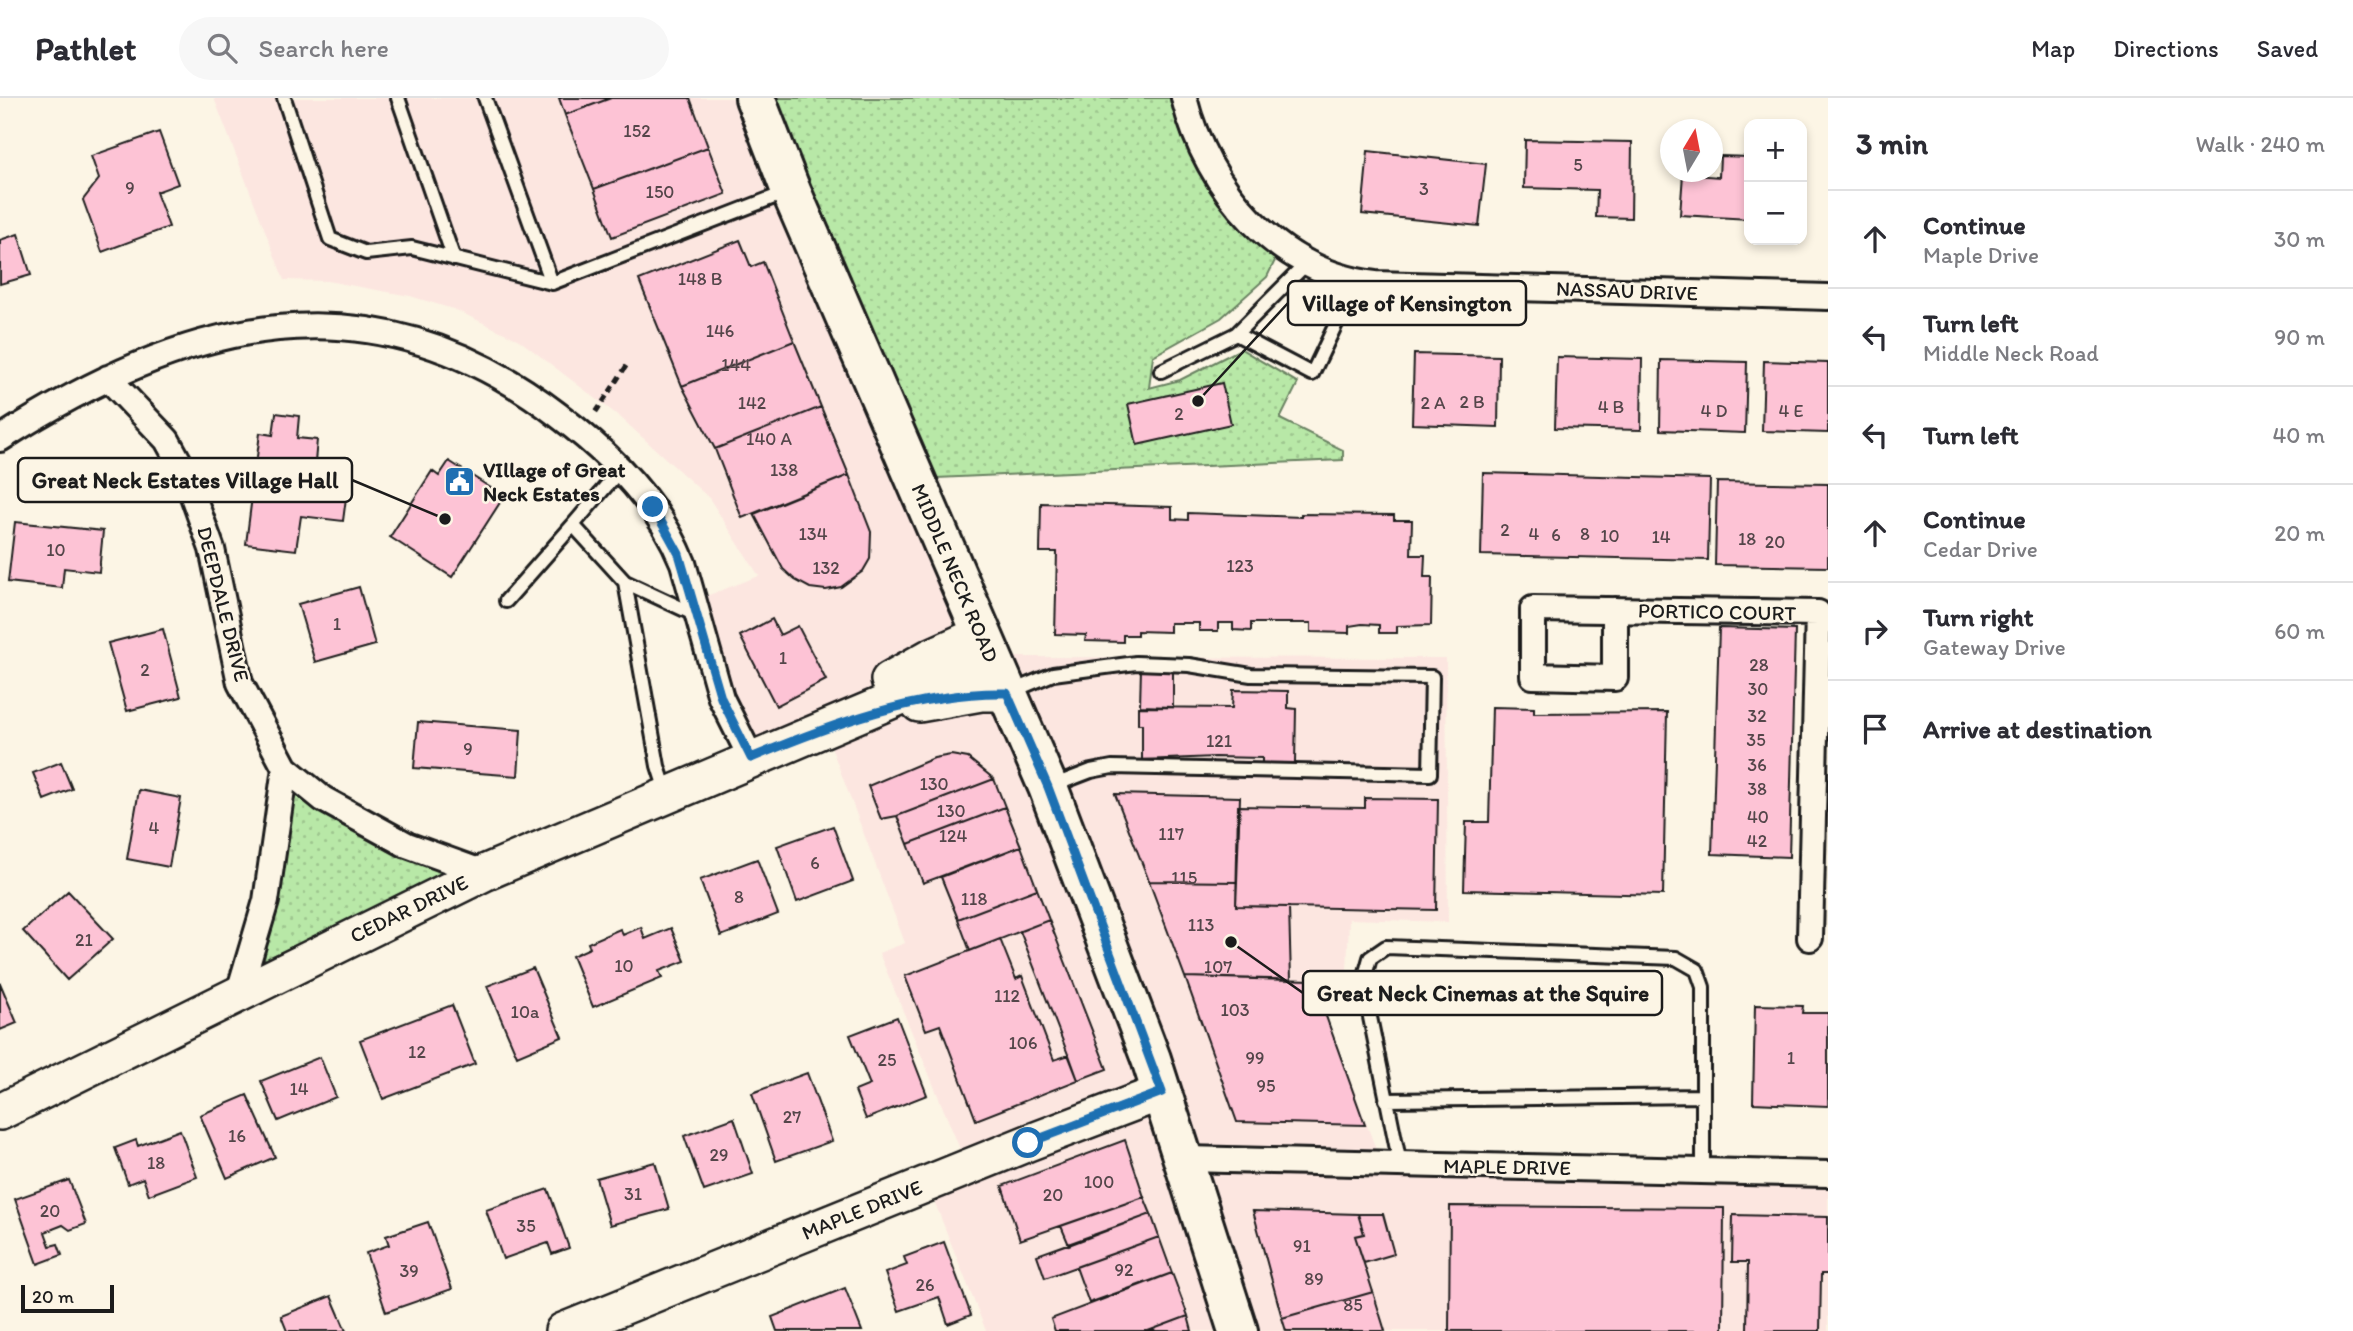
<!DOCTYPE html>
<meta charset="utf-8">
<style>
body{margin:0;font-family:Itim,sans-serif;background:#f7f7f7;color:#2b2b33}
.controls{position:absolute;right:21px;top:21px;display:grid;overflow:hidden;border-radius:14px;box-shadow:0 4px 10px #0003}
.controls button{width:63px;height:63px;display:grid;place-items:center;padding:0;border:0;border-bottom:2px solid #e1e1e2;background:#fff;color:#2b2b33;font:35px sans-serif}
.compass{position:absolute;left:1660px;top:21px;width:63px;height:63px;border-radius:50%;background:#fff;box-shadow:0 4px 10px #0003;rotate:10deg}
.scale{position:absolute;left:21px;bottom:18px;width:93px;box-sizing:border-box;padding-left:7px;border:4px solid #1c1c1c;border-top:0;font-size:19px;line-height:24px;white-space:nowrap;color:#1c1c1c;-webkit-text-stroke:5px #fcf5e5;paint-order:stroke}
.stop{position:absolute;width:21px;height:21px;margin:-16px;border:5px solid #1f6fb2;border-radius:50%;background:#fff}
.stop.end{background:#1f6fb2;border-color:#fff;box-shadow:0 2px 7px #0008}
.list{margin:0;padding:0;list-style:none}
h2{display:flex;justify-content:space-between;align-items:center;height:91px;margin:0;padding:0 28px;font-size:30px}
h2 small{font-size:23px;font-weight:400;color:#7c7c81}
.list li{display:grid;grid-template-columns:46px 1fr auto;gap:21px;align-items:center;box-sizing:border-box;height:98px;padding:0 28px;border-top:2px solid #e1e1e2}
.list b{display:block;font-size:26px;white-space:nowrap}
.list p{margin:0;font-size:23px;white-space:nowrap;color:#7c7c81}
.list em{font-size:23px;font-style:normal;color:#7c7c81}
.icon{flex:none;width:38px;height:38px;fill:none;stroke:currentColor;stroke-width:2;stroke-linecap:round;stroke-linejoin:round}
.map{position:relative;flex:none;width:1828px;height:1233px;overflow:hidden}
header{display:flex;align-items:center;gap:42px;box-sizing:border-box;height:98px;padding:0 35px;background:#fff;border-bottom:2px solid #e1e1e2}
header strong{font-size:33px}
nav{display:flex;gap:38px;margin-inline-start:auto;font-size:24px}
.search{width:490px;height:63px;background:#f7f7f7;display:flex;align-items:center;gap:18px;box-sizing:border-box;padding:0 24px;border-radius:38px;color:#7c7c81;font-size:26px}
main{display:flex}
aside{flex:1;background:#fff}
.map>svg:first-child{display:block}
</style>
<header>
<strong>Pathlet</strong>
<div class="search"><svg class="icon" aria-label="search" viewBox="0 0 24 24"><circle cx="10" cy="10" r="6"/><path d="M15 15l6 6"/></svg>Search here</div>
<nav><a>Map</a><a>Directions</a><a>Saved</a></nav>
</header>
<main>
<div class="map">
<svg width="1828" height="1233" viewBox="0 0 1828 1233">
<defs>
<pattern id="green-dots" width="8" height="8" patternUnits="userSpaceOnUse" patternTransform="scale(1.75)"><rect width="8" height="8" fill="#b8e8a7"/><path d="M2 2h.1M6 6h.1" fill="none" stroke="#9ec68f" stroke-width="1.8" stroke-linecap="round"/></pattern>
</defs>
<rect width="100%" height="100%" fill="#fcf5e5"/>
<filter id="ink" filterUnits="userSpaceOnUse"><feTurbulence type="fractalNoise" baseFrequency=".0143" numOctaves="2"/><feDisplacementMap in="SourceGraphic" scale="14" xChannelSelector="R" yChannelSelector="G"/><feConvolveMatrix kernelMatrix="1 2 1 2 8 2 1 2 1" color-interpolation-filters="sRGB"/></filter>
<g filter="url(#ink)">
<path fill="#fce6e0" d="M214 0H755L992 559 1446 560 1448 824 1349 821 1346 898 1317 892 1381 1065 1828 1075V1233H986L927 1085 967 1068 879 855 905 845 824 630 751 660 693 503 759 478 709 400 620 319 519 242 456 212 410 198 327 183 284 182Z"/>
<path fill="url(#green-dots)" stroke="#6a8262" stroke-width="2" d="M755 0H1184L1190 22 1281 150 1267 179 1221 220 1153 258 1149 290 1180 282 1241 251 1298 285 1280 321 1343 352V362L914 381Z
M291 692 317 712 457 773 264 862Z"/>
<path fill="#fdc3d5" stroke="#1c1c1c" stroke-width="2" d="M559 0H611L565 17Z
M611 0H690L708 49 594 91 565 17Z
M159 34 178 86 156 94 169 129 102 154 83 102 99 81 91 58Z
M1525 42 1632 44 1631 120 1596 119 1597 92 1524 90Z
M708 49 726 96 612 139 594 91Z
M1368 53 1486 66 1479 128 1362 116Z
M1720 58 1749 59V121L1680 117 1683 76 1719 79Z
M18 136 31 177 0 186V142Z
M740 142 751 169 763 164 794 243 682 288 639 182Z
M794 243 821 309 715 351 682 288Z
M1414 256 1499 258 1498 329 1412 326Z
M1557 259 1642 261 1641 332 1555 330Z
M1661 262 1747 264 1745 335 1660 332Z
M1764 263 1828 265V335L1762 333Z
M1222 285 1231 326 1137 347 1128 306Z
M821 309 849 377 742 420 715 351Z
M276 315 299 318 297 340 317 342 315 364 350 369 343 423 301 418 296 452 246 446 260 335 273 337Z
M449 363 494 392 491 397 501 403 452 479 390 439 432 373 439 378Z
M1483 375 1710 381 1708 462 1481 457Z
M849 377 871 434 870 461 863 473 841 489 826 492 810 490 795 482 783 471 754 416Z
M1717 384 1828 386V469L1715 467Z
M1041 405 1172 409V421L1188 422V415L1301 419V416L1394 417V422H1412L1411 457H1425L1424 479H1432L1431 527 1397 528V535H1379V527L1362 526 1349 528V535L1311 534V525H1251V533L1233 532V525H1218V533H1199V525H1170V534L1137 533V537H1123V544L1085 543 1086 537 1055 536 1057 454H1040Z
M15 424 103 433 99 474 64 470 62 490 8 484Z
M359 489 375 547 315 564 298 506Z
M772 521 780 537 798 528 826 582 776 608 740 538Z
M1719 530 1795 532 1789 759 1712 756Z
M163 531 181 599 127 613 108 545Z
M1141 570 1173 571V609L1140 608Z
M1233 592 1288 593V610L1296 611 1295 665H1262V660L1215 659 1142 662V626H1138V609L1232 610Z
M1492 609 1534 610V615L1667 614 1663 797 1464 792 1466 724H1489Z
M418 624 521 632 518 678 414 670Z
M951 657 968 660 994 681 897 718 881 721 868 688 934 660Z
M61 664 72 691 44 702 33 675Z
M994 681 1005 709 908 746 897 718Z
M139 692 181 700 169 769 127 761Z
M1115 696 1240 699 1237 784 1149 783Z
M1365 700 1438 701 1436 812 1236 808 1238 708 1365 710Z
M1005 709 1021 748 923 785 908 746Z
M833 728 853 783 797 804 777 748Z
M1021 748 1037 791 958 821 941 779Z
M757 761 778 816 721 838 700 782Z
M1149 783 1237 784 1236 808 1289 809 1291 882 1185 879Z
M1037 791 1049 822 970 853 958 821Z
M68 793 113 841 67 882 23 833Z
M1049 822 1107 971 1078 982 1020 833Z
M641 829 645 841 671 830 685 863 659 873 662 880 593 909 572 858 590 850 588 845 620 831 623 837Z
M1000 841 1016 881 1022 878 1054 962 1069 957 1078 982 976 1022 940 927 926 932 905 878Z
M533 870 562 939 517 958 487 888Z
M1185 879 1313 882 1365 1027 1237 1024Z
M0 885 17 925 0 932Z
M452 907 475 966 383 1001 360 942Z
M1755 907 1803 908 1802 915H1828V1008L1753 1005Z
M897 919 927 997 866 1021 855 993 870 987 850 937Z
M320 959 336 999 278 1023 261 983Z
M807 975 832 1043 776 1063 752 995Z
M247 997 275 1059 227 1080 200 1017Z
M734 1020 753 1076 704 1093 684 1038Z
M180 1032 197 1079 149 1097 143 1080 128 1086 115 1050 136 1042 138 1048Z
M1125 1042 1144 1099 1020 1142 1002 1088Z
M655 1064 669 1111 610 1127 596 1080Z
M69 1082 86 1126 70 1132 63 1127 45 1134 50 1148 58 1146 62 1157 38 1166 15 1101Z
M548 1091 569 1150 552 1156 548 1145 503 1161 486 1112Z
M1144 1099 1151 1116 1069 1147 1061 1128Z
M1450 1108 1724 1110 1723 1233H1449Z
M1253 1113 1358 1116 1364 1136 1355 1138 1373 1194 1282 1220Z
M1151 1116 1159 1139 1045 1180 1037 1157Z
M1358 1116H1383L1394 1156 1364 1165 1355 1138 1364 1136Z
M1733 1117 1828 1119V1176H1821L1820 1233H1747L1748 1164H1732Z
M428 1124 452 1191 386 1214 366 1155 389 1147 386 1138Z
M1159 1139 1172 1175 1089 1205 1076 1169Z
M944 1144 971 1217 948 1226 939 1199 899 1213 885 1175 907 1167 904 1159Z
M1172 1175 1188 1218 1148 1233H1055L1051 1221Z
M845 1190 862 1233H777L772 1219Z
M1373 1194 1385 1233H1286L1282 1220Z
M331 1198 346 1233H287L281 1218Z
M1188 1218 1192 1233H1148Z"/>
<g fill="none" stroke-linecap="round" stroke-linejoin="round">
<defs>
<path id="lane" d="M284 0 330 141 366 155 412 150 552 185
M398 0 454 161
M485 0 552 185 787 94
M1236 236 1312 276 1356 184
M1161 273 1236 236 1306 166
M573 427 619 373
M625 484 696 517
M506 503 573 427 625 484 658 668 667 696
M1010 594 1053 576 1136 565 1189 567 1251 577 1432 579 1430 676 1112 669 1091 673 1052 688
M1386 1002 1703 998
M1400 1066 1363 885 1370 860 1386 849 1676 860 1697 872 1703 889V1073"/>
<path id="street" d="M1184 0C1207 92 1278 174 1375 186L1828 199
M108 280 167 342 184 373 212 451 240 585 285 670 323 701 407 747 484 775
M0 341C186 222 369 172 558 317 609 355 659 405 683 465L721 600 751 660
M1615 512V580L1533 578V511L1818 515 1810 840
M239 894 266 803 285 670
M1186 1061 1828 1076"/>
<path id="secondary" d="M889 582 930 559 981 536
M919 606 981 595H1007
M0 1014 484 775 992 560
M563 1233 1028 1045 1162 994"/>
<path id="primary" d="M755 0 791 93 1048 689 1151 961 1238 1233"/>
</defs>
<use href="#lane" stroke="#1c1c1c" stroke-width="18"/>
<use href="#street" stroke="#1c1c1c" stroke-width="30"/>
<use href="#secondary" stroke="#1c1c1c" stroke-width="40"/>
<use href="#primary" stroke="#1c1c1c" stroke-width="44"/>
<path stroke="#1c1c1c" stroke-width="4.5" stroke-dasharray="7 5" stroke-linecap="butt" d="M596 314 629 264"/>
<use href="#lane" stroke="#fcf5e5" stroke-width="12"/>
<use href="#street" stroke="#fcf5e5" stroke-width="24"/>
<use href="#secondary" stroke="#fcf5e5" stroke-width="35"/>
<use href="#primary" stroke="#fcf5e5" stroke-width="38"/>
</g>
</g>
<g fill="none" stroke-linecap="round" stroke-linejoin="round" filter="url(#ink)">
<path stroke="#1f6fb2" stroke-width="9" d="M653 409 679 456 721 600 751 660C830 627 920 593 1007 595L1048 689 1162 994 1028 1045"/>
</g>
<defs>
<symbol id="civic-square" viewBox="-11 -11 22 22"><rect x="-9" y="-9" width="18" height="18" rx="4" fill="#1f6fb2" stroke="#fcf5e5"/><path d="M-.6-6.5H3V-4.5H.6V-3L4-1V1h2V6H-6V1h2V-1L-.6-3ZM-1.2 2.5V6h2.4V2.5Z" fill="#fff"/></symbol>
</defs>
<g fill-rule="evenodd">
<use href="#civic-square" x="442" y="366" width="35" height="35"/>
</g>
<g text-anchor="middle" stroke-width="5" stroke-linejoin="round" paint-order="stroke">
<g font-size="18" fill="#54464a">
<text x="637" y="39">152</text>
<text x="1578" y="73">5</text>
<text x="130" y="96">9</text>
<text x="1424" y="97">3</text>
<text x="660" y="100">150</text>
<text x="700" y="187">148 B</text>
<text x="720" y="239">146</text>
<text x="736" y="273">144</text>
<text x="1472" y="310">2 B</text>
<text x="752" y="311">142</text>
<text x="1433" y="311">2 A</text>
<text x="1611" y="315">4 B</text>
<text x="1714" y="319">4 D</text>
<text x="1791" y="319">4 E</text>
<text x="1179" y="322">2</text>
<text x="769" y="347">140 A</text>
<text x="784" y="378">138</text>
<text x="1505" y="438">2</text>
<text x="813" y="442">134</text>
<text x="1534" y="442">4</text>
<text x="1585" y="442">8</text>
<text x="1556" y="443">6</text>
<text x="1610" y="444">10</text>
<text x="1661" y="445">14</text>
<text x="1747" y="447">18</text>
<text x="1775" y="450">20</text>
<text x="56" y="458">10</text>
<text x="1240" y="474">123</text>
<text x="826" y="476">132</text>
<text x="337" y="532">1</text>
<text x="783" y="566">1</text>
<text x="1759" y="573">28</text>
<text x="145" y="578">2</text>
<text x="1758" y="597">30</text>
<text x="1757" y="624">32</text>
<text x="1756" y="648">35</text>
<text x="1219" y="649">121</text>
<text x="468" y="657">9</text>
<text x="1757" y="673">36</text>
<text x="934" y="692">130</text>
<text x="1757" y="697">38</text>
<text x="951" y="719">130</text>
<text x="1758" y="725">40</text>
<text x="154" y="736">4</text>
<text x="1171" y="742">117</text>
<text x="953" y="744">124</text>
<text x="1757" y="749">42</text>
<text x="815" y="771">6</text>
<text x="1184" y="786">115</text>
<text x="739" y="805">8</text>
<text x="974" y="807">118</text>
<text x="1201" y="833">113</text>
<text x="84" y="848">21</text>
<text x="624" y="874">10</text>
<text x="1218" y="875">107</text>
<text x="1007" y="904">112</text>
<text x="1235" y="918">103</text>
<text x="525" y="920">10a</text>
<text x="1023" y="951">106</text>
<text x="417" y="960">12</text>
<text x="1255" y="966">99</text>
<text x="1791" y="966">1</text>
<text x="887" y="968">25</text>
<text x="1266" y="994">95</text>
<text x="299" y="997">14</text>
<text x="792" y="1025">27</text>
<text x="237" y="1044">16</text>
<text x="719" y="1063">29</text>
<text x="156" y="1071">18</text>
<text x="1099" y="1090">100</text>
<text x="633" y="1102">31</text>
<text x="1053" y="1103">20</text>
<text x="50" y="1119">20</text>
<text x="526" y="1134">35</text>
<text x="1302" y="1154">91</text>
<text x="1124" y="1178">92</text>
<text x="409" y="1179">39</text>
<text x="1314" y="1187">89</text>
<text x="925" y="1193">26</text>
<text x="1353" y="1213">85</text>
</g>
<g font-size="21" fill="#1c1c1c" stroke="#fcf5e5">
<text transform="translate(1627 193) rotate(2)" y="7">NASSAU DRIVE</text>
<text transform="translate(955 475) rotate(67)" y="7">MIDDLE NECK ROAD</text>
<text transform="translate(223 506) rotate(76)" y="7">DEEPDALE DRIVE</text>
<text transform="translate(1717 514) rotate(1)" y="7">PORTICO COURT</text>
<text transform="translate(409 811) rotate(-26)" y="7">CEDAR DRIVE</text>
<text transform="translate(1507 1069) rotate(1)" y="7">MAPLE DRIVE</text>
<text transform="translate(862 1112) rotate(-22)" y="7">MAPLE DRIVE</text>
</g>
<g font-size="21" font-weight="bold" fill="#1c1c1c" stroke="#fcf5e5" text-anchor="start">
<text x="483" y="379">VIllage of Great<tspan x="483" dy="24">Neck Estates</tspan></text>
</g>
</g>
<path fill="none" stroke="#1c1c1c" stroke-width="2.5" d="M1198 303L1288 205M445 421L352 382M1231 844L1303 895"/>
<g fill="#1c1c1c" stroke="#fcf5e5" stroke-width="2.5">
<circle cx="1198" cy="303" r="7"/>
<circle cx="445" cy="421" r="7"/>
<circle cx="1231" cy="844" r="7"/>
</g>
<g fill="#fcf5e5" stroke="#1c1c1c" stroke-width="2.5">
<rect x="1288" y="183" width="238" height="44" rx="7"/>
<rect x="18" y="360" width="334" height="44" rx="7"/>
<rect x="1303" y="873" width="359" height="44" rx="7"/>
</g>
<g font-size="23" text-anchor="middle" font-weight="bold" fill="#1c1c1c">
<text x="1407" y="213">Village of Kensington</text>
<text x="185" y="390">Great Neck Estates Village Hall</text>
<text x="1483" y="903">Great Neck Cinemas at the Squire</text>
</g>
</svg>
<div class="controls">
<button>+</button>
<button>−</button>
</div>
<svg class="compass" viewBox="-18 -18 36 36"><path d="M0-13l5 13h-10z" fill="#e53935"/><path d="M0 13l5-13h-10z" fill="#7c7c81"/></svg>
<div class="scale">20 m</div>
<div class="stop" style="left:1028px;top:1045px"></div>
<div class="stop end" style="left:653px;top:409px"></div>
</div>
<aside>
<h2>3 min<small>Walk · 240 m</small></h2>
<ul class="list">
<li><svg class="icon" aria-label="ahead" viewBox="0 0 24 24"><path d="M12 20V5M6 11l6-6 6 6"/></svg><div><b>Continue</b><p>Maple Drive</p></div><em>30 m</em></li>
<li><svg class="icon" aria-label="left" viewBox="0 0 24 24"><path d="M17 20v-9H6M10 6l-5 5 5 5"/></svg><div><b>Turn left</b><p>Middle Neck Road</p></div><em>90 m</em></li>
<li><svg class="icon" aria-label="left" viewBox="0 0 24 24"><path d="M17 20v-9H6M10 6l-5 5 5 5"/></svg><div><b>Turn left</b></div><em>40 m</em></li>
<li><svg class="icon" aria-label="ahead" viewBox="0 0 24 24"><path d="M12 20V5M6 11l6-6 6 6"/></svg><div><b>Continue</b><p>Cedar Drive</p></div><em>20 m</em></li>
<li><svg class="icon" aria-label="right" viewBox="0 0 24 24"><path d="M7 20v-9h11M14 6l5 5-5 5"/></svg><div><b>Turn right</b><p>Gateway Drive</p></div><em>60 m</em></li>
<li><svg class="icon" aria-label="arrive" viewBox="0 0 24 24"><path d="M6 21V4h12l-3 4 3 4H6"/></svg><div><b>Arrive at destination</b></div></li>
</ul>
</aside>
</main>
